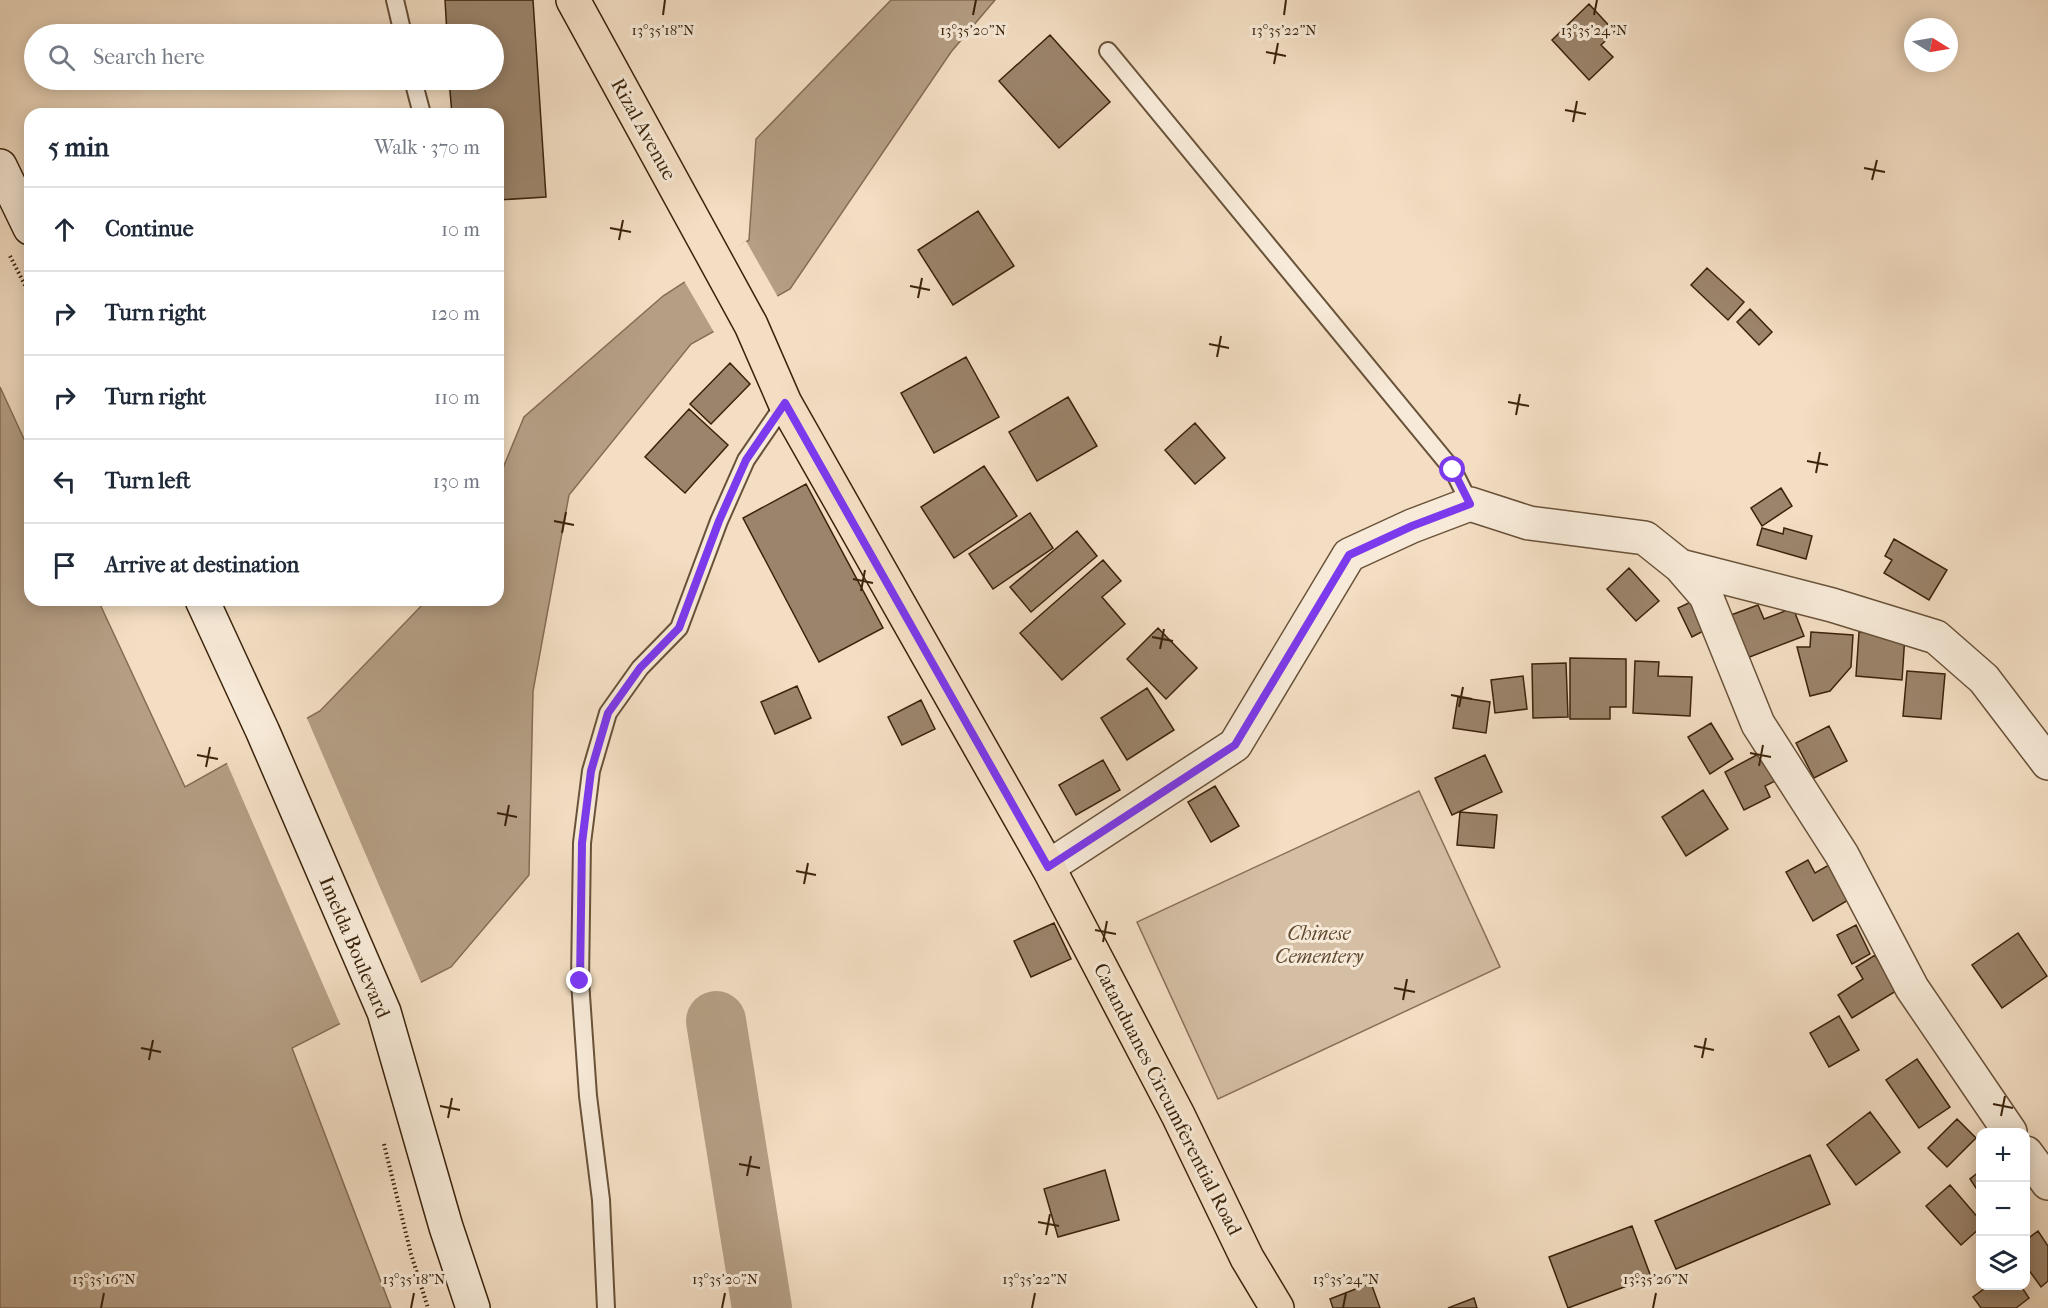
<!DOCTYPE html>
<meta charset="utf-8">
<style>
body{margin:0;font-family:"IM FELL French Canon",serif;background:#f6f6f7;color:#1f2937}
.controls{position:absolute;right:18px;bottom:18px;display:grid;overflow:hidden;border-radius:12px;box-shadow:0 3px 15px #0003}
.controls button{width:54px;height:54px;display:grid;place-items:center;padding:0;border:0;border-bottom:2px solid #e0e1e3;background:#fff;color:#1f2937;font:30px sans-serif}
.compass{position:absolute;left:1904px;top:18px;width:54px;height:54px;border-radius:50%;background:#fff;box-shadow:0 3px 15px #0003;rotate:101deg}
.stop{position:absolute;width:18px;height:18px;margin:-14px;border:4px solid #7c3aed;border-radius:50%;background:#fff}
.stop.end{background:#7c3aed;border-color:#fff;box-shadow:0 2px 6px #0008}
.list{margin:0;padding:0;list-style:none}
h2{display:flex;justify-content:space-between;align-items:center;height:78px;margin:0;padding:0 24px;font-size:26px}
h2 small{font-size:20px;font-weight:400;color:#747a83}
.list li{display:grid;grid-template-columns:39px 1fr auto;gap:18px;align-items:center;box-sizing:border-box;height:84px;padding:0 24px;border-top:2px solid #e0e1e3}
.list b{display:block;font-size:22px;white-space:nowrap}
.list em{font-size:20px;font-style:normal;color:#747a83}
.icon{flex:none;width:33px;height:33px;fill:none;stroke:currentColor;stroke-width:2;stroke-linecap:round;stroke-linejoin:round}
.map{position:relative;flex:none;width:2048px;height:1308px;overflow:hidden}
.search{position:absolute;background:#fff;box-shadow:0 3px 15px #0003;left:24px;top:24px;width:480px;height:66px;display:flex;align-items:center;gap:15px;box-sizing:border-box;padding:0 21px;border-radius:33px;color:#747a83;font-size:22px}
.panel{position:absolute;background:#fff;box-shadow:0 3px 15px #0003;left:24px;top:108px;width:480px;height:498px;border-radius:18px}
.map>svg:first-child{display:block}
</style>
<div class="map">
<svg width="2048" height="1308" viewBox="0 0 2048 1308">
<rect width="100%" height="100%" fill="#f3dec3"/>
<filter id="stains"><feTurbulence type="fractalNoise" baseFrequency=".00333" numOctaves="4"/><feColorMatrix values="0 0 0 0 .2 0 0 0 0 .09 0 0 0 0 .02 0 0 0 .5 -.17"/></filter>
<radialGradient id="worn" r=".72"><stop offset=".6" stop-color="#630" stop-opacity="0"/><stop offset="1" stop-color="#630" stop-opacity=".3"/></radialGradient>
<path fill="#d4bea4" stroke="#887058" stroke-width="1.5" d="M1419 791 1500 967 1218 1099 1137 922Z"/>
<path fill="#b49e84" stroke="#846d54" stroke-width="1.5" d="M891 0H995L951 52 790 289 691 344 569 495 533 691 529 875 451 967 292 1048 391 1308H0V387L30 452V600H98L185 787 320 711 427 600H498V480L524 417 663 296 749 240 756 139Z"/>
<path fill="#f3dec3" d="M746 241 779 299 715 334 683 279Z
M306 716 422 985 341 1026 226 761Z"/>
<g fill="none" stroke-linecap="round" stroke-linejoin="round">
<path stroke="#b49e84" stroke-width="60" d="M716 1021 762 1308"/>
</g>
<path fill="#9b846b" stroke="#3b230b" stroke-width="1.5" d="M445 0H533L546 197 498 200V114H452L449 80H494V34H447Z
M1589 4 1615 32 1601 45 1613 57 1589 80 1552 40Z
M1050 35 1110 102 1059 148 999 81Z
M978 211 1014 266 953 305 918 250Z
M1707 268 1744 302 1728 320 1691 285Z
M1750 309 1772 332 1759 345 1737 322Z
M966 357 999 417 934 453 901 393Z
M730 363 750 384 711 424 690 404Z
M1068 397 1097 446 1037 481 1009 432Z
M689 409 728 445 685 493 645 457Z
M1195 423 1225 458 1195 484 1165 450Z
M984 466 1017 516 954 558 921 507Z
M806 484 883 628 819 662 743 518Z
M1781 488 1792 506 1762 526 1751 508Z
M1030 513 1053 548 993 589 969 554Z
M1762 528 1783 534 1784 528 1812 536 1806 559 1757 545Z
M1077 531 1097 556 1031 612 1010 587Z
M1894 539 1947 570 1929 600 1884 573 1892 560 1885 556Z
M1103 560 1121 581 1102 597 1125 624 1062 680 1020 633Z
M1629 568 1659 601 1636 621 1607 589Z
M1699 598 1713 626 1692 637 1678 608Z
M1758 605 1764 619 1793 608 1804 636 1747 658 1731 615Z
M1158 628 1197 668 1166 699 1127 659Z
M1811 632 1853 635 1851 667 1830 691 1810 696 1797 647H1810Z
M1859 632 1905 635 1902 680 1856 676Z
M1570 658 1626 659V707H1610V719H1570Z
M1635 661 1659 662 1658 676 1692 677 1690 716 1633 713Z
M1566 663 1568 717 1533 718 1532 664Z
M1907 671 1945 674 1941 719 1903 716Z
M1523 676 1527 709 1495 713 1491 680Z
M797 686 811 718 775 734 761 702Z
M1147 688 1174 730 1127 760 1101 718Z
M1458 697 1490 702 1486 733 1453 728Z
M921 700 935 729 902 745 888 717Z
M1711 723 1733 759 1710 774 1688 737Z
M1829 726 1847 761 1814 778 1796 743Z
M1766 750 1781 778 1765 786 1770 797 1744 810 1725 772Z
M1485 755 1502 792 1452 815 1435 778Z
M1103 760 1120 790 1076 815 1059 785Z
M1215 786 1239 826 1211 842 1188 802Z
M1703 790 1728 829 1686 856 1662 817Z
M1460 812 1497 815 1494 848 1457 845Z
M1808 860 1815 873 1836 861 1855 896 1813 921 1786 872Z
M1054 923 1071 959 1031 977 1014 941Z
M1856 925 1870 954 1852 964 1837 935Z
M2018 933 2047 976 2002 1008 1972 965Z
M1875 955 1896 991 1852 1018 1838 995 1863 979 1856 967Z
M1839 1016 1859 1050 1829 1067 1810 1033Z
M1917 1059 1950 1107 1919 1128 1886 1080Z
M1870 1112 1900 1152 1856 1185 1827 1145Z
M1957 1119 1976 1138 1947 1167 1928 1148Z
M1810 1155 1830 1204 1676 1269 1655 1221Z
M1105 1170 1119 1220 1058 1237 1044 1189Z
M1980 1171V1194L1970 1179Z
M1950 1185 1980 1220V1228L1961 1245 1926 1206Z
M1632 1226 1651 1277 1568 1308 1549 1257Z
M2038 1231 2048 1246V1281L2041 1287 2026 1266V1240Z
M1371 1283 1380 1308H1333L1330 1299Z
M1988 1286H2021L2029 1298 2016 1308H1981L1973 1297Z
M1474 1298 1477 1308H1448Z"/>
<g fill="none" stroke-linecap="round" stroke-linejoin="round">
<defs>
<path id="lane" d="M395 0 403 34
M1108 51 1453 470 1470 504
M413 80 422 114
M606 1308 601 1200 588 1096 580 981 582 843 591 771 608 713 640 668 679 628 719 521 746 460 785 403"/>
<path id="street" d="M1680 566 1832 605 1936 637 1984 679 2048 763
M1048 867 1235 745 1349 555 1412 526 1470 504 1529 523 1645 538 1680 566 1706 596 1758 724 1842 855 1912 988 2010 1132
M2026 1153 2048 1183"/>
<path id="secondary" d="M0 166 30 228
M202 600 263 732 384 1012 446 1227 473 1308"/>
<path id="primary" d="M573 0 751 325 785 403 1048 867 1178 1115 1247 1258 1277 1308"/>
</defs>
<use href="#lane" stroke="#695239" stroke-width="20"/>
<use href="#street" stroke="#695239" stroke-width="36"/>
<use href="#secondary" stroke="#3b230b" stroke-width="36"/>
<use href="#primary" stroke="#3b230b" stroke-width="36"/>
<path stroke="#3b230b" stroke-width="4" stroke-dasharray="1.5 3" stroke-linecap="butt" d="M10 256 30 295
M384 1144 411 1254 428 1308"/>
<use href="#lane" stroke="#f7ead8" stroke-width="16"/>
<use href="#street" stroke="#f7ead8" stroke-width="33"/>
<use href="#secondary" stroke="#f7ead8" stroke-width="33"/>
<use href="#primary" stroke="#f3dec3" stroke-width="33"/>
</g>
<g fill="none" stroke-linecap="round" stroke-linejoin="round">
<path stroke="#7c3aed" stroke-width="8" d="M580 981 582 843 591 771 608 713 640 668 679 628 719 521 746 460 785 403 1048 867 1235 745 1349 555 1412 526 1470 504 1453 470"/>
</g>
<path fill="none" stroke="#3b230b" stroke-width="2" d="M663 15 665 0M973 15 976 0M1284 15 1286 0M1594 15 1597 0M1266 52 1286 56M1274 64 1278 43M1565 110 1586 114M1573 122 1577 101M1864 168 1885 172M1872 180 1877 160M610 228 631 232M619 240 623 220M910 286 930 290M918 298 922 278M1209 344 1229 348M1217 357 1221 336M1508 402 1529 406M1516 415 1520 394M1807 461 1828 465M1816 473 1820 452M554 521 574 525M562 533 566 512M853 579 873 583M861 591 865 570M1152 637 1173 641M1160 649 1164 629M1451 695 1472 699M1459 707 1463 687M1750 753 1771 757M197 755 218 759M1759 766 1763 745M206 767 210 747M497 813 517 817M505 826 509 805M796 871 816 875M804 884 808 863M1095 930 1116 934M1103 942 1107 921M1394 988 1415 992M1403 1000 1407 979M1694 1046 1714 1050M141 1048 161 1052M1702 1058 1706 1038M149 1060 153 1040M1993 1104 2013 1108M440 1106 460 1110M2001 1116 2005 1096M448 1118 452 1098M739 1164 760 1168M747 1176 751 1156M1038 1222 1059 1226M1046 1235 1050 1214M101 1308 104 1293M411 1308 414 1293M722 1308 725 1293M1032 1308 1035 1293M1343 1308 1346 1293M1653 1308 1656 1293"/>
<g text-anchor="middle" stroke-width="6" stroke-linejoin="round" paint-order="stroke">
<g font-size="20" fill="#3b230b" stroke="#f7ead8">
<text transform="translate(644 129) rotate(61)" y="7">Rizal Avenue</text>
<text transform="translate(355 947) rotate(67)" y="7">Imelda Boulevard</text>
<text transform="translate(1168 1099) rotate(63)" y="7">Catanduanes Circumferential Road</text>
</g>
<g font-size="20" font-style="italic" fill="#614a31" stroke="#f7ead8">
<text x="1319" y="940">Chinese<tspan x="1319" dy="23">Cementery</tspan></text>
</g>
</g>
<g font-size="15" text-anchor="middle" fill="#3b230b" stroke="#f7ead8" stroke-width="6" stroke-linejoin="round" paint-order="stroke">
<text x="663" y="35">13°35'18"N</text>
<text x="973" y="35">13°35'20"N</text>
<text x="1284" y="35">13°35'22"N</text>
<text x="1594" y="35">13°35'24"N</text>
<text x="104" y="1284">13°35'16"N</text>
<text x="414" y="1284">13°35'18"N</text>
<text x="725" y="1284">13°35'20"N</text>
<text x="1035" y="1284">13°35'22"N</text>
<text x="1346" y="1284">13°35'24"N</text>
<text x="1656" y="1284">13°35'26"N</text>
</g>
<rect width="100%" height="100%" filter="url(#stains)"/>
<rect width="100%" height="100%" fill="url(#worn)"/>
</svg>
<div class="controls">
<button>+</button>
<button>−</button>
<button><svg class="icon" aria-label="layers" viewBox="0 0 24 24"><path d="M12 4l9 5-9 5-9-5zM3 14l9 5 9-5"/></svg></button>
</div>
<svg class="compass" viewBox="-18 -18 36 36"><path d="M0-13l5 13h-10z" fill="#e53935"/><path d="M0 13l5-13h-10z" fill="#747a83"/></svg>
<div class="stop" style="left:1453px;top:470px"></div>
<div class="stop end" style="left:580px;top:981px"></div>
<div class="search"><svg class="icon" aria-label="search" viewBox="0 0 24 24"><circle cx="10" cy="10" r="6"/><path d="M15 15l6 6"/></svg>Search here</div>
<section class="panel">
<h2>5 min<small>Walk · 370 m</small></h2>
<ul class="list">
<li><svg class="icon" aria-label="ahead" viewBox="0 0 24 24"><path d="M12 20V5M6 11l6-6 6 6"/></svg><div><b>Continue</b></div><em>10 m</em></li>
<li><svg class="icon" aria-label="right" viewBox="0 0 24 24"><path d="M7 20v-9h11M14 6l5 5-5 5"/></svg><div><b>Turn right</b></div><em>120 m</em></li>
<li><svg class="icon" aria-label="right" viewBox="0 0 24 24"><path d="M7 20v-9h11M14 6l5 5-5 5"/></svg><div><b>Turn right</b></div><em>110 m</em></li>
<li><svg class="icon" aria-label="left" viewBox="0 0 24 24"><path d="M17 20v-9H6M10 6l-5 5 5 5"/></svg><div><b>Turn left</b></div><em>130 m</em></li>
<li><svg class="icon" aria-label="arrive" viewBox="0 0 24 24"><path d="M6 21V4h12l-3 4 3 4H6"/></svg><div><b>Arrive at destination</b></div></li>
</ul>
</section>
</div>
